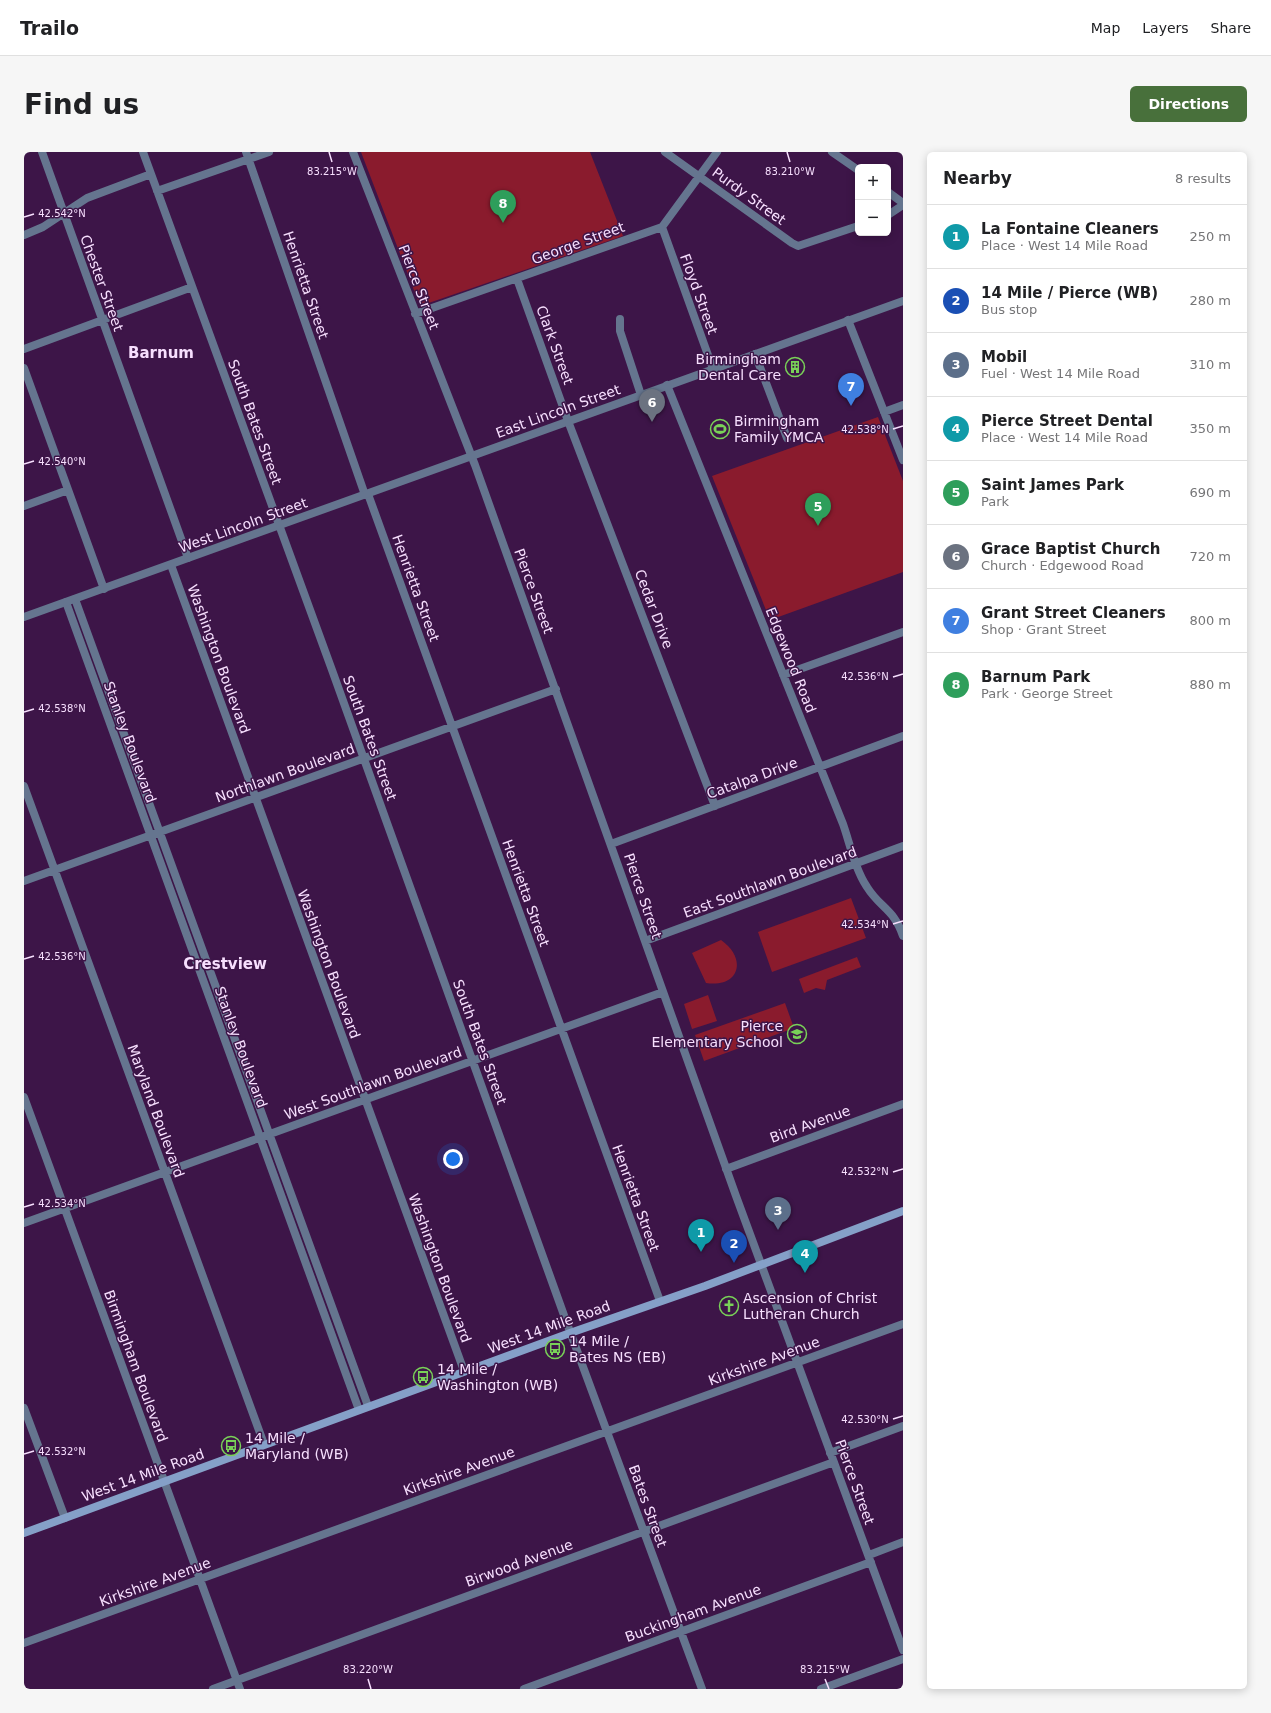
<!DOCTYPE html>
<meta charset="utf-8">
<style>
body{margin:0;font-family:"DejaVu Sans",sans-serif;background:#f6f6f6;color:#202124}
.controls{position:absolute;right:12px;top:12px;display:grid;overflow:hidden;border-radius:6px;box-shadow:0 2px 10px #0003}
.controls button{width:36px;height:36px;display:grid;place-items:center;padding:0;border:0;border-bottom:1px solid #e0e0e0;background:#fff;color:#202124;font:20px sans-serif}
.you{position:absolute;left:429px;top:1007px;width:14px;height:14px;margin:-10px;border:3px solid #fff;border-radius:50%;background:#1a73e8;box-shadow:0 0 0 6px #1a73e833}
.badge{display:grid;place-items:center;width:26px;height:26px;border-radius:50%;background:#48703b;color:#fff;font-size:13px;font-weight:700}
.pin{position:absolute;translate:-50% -33px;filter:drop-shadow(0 1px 2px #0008)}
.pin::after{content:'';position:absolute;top:21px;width:14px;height:12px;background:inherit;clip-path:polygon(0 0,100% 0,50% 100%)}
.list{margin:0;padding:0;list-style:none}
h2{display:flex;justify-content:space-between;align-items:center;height:52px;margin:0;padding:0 16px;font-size:17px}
h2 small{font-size:13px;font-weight:400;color:#757577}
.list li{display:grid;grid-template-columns:26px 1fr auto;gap:12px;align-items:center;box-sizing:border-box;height:64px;padding:0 16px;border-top:1px solid #e0e0e0}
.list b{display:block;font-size:15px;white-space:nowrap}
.list p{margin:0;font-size:13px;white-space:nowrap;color:#757577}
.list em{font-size:13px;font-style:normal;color:#757577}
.map{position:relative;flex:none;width:879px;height:1537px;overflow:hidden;border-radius:6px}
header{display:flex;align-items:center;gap:24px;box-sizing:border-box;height:56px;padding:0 20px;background:#fff;border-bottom:1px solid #e0e0e0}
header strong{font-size:19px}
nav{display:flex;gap:22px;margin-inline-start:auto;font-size:14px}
.intro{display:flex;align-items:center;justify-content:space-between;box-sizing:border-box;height:96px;padding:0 24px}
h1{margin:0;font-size:28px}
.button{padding:10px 18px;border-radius:6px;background:#48703b;color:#fff;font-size:14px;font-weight:700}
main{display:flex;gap:24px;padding:0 24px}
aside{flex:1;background:#fff;border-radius:6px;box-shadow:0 2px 10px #0003}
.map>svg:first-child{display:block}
</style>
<header>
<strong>Trailo</strong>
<nav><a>Map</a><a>Layers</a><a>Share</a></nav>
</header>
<div class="intro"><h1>Find us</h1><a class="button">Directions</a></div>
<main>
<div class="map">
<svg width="879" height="1537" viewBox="0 0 879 1537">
<rect width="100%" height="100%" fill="#3d1548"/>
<path fill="#8a1b2d" d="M337 0H566L599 84 396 154Z
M854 265 879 329V420L746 468 688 324Z
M827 746 842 786 748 820 734 780Z
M697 788C724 807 715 836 682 831L668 801Z
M833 805 837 815 803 828 801 838 792 836 780 841 775 827Z
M684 843 693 869 668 877 660 852Z
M761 851 770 876 680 909 671 883Z"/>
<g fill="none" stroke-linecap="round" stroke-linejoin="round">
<path stroke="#65758f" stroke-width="8" d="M18 0 164 406
M119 0 308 518 541 1166 678 1537
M222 0 341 343
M329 0 451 313 712 1044 879 1498
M641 0 768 91 774 94 834 74
M808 0 834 18
M133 39 245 0
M864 40 879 51
M864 63 879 53
M638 75 689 217
M0 83 19 75 63 46 127 22
M493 127 544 269 691 654
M391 162 638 75 693 0
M596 167V179L617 243
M824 168 879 308
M0 197 168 135
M731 202 763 286
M0 216 80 437
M643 233 819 672C826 692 831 717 843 735 856 756 870 757 879 784
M860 260 879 253
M344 342 636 1149
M0 354 44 338
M147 413 440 1219
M51 447 344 1254
M42 450 335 1258
M759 523 879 480
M0 634 240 1292
M587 692 879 584
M0 729 532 537
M621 789 879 694
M0 945 216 1537
M702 1017 879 952
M0 1071 639 840
M0 1256 41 1366
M806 1301 879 1274
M845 1403 879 1390
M0 1491 879 1172
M189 1537 810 1310
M500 1537 847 1410
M797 1537 879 1507"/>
<path stroke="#65758f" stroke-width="8" d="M0 465 879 149"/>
<path stroke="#85a0c8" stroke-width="8" d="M0 1381 546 1181 681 1134 879 1059"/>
</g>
<path fill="none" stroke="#f7dffe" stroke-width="1.5" d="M305 0 308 10M763 0 766 10M0 65 10 62M869 277 879 274M0 312 10 309M869 525 879 522M0 560 10 557M869 772 879 769M0 807 10 804M869 1020 879 1017M0 1055 10 1052M869 1267 879 1264M0 1302 10 1299M344 1527 347 1537M801 1527 805 1537"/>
<defs>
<symbol id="building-ring" viewBox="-11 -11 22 22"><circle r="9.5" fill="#3d1548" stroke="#79d158" stroke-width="1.5"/><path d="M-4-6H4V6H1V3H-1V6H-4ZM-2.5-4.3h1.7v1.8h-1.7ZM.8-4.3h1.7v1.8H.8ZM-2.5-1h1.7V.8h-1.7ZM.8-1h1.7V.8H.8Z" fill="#79d158"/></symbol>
<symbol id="stadium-ring" viewBox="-11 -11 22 22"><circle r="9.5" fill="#3d1548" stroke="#79d158" stroke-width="1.5"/><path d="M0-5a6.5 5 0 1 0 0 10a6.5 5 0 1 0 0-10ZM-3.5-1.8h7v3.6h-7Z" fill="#79d158"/></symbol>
<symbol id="school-ring" viewBox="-11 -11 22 22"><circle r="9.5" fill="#3d1548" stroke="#79d158" stroke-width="1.5"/><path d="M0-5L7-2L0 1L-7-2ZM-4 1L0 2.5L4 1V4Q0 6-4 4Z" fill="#79d158"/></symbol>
<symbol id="church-ring" viewBox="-11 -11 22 22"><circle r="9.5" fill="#3d1548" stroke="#79d158" stroke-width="1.5"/><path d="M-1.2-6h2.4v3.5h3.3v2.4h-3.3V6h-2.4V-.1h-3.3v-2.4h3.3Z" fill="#79d158"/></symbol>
<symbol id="bus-ring" viewBox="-11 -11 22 22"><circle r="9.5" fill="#3d1548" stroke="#79d158" stroke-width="1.5"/><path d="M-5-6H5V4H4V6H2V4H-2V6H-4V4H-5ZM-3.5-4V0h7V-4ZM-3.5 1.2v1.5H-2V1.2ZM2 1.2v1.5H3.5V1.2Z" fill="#79d158"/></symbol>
</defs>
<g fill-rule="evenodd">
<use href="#building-ring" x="760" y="204" width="22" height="22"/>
<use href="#stadium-ring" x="685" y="266" width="22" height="22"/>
<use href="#school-ring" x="762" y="871" width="22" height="22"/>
<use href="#church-ring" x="694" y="1143" width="22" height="22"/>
<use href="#bus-ring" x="520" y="1186" width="22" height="22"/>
<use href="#bus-ring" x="388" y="1214" width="22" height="22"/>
<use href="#bus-ring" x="196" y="1283" width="22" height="22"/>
</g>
<g text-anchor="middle" stroke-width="3" stroke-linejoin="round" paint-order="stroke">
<g font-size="14" fill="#f7dffe" stroke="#3d1548">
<text transform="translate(725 44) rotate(36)" y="5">Purdy Street</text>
<text transform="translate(554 91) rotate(-20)" y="5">George Street</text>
<text transform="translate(78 131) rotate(70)" y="5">Chester Street</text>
<text transform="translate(282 133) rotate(71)" y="5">Henrietta Street</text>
<text transform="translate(395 135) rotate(69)" y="5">Pierce Street</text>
<text transform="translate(675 142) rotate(70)" y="5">Floyd Street</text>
<text transform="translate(531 193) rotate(70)" y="5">Clark Street</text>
<text transform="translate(534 259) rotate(-20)" y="5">East Lincoln Street</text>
<text transform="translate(231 270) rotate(70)" y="5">South Bates Street</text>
<text transform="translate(219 373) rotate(-20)" y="5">West Lincoln Street</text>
<text transform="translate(392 436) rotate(70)" y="5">Henrietta Street</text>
<text transform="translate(510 439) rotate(70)" y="5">Pierce Street</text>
<text transform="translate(630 457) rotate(69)" y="5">Cedar Drive</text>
<text transform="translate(195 507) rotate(70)" y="5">Washington Boulevard</text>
<text transform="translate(767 508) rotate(68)" y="5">Edgewood Road</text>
<text transform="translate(346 586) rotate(70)" y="5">South Bates Street</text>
<text transform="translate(106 590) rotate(70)" y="5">Stanley Boulevard</text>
<text transform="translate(261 621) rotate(-20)" y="5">Northlawn Boulevard</text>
<text transform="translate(728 626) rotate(-20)" y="5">Catalpa Drive</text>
<text transform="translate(746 730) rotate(-20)" y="5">East Southlawn Boulevard</text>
<text transform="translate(502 741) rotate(70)" y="5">Henrietta Street</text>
<text transform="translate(619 744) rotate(71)" y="5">Pierce Street</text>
<text transform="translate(305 812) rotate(70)" y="5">Washington Boulevard</text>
<text transform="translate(456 890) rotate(70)" y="5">South Bates Street</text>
<text transform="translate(217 895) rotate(70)" y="5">Stanley Boulevard</text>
<text transform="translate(349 931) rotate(-20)" y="5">West Southlawn Boulevard</text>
<text transform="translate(132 959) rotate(70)" y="5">Maryland Boulevard</text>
<text transform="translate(786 972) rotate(-20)" y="5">Bird Avenue</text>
<text transform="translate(612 1046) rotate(70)" y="5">Henrietta Street</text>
<text transform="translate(416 1116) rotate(70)" y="5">Washington Boulevard</text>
<text transform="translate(525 1175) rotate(-20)" y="5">West 14 Mile Road</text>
<text transform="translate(740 1209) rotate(-20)" y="5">Kirkshire Avenue</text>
<text transform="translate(112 1214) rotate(70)" y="5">Birmingham Boulevard</text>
<text transform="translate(435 1319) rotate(-20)" y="5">Kirkshire Avenue</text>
<text transform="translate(119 1323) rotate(-20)" y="5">West 14 Mile Road</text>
<text transform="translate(831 1330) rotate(70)" y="5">Pierce Street</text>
<text transform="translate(624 1354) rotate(70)" y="5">Bates Street</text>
<text transform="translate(495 1411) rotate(-20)" y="5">Birwood Avenue</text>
<text transform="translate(131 1430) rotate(-20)" y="5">Kirkshire Avenue</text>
<text transform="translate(669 1461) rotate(-20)" y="5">Buckingham Avenue</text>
</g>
<g font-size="14" fill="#f7dffe" stroke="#3d1548" text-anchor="start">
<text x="757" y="212" text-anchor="end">Birmingham<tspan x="757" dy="16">Dental Care</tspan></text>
<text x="710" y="274">Birmingham<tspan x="710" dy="16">Family YMCA</tspan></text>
<text x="759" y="879" text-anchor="end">Pierce<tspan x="759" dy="16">Elementary School</tspan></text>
<text x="719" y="1151">Ascension of Christ<tspan x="719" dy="16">Lutheran Church</tspan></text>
<text x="545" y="1194">14 Mile /<tspan x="545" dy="16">Bates NS (EB)</tspan></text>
<text x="413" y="1222">14 Mile /<tspan x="413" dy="16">Washington (WB)</tspan></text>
<text x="221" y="1291">14 Mile /<tspan x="221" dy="16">Maryland (WB)</tspan></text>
</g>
<g font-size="15" font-weight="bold" fill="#f7dffe" stroke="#3d1548">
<text x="137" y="206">Barnum</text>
<text x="201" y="817">Crestview</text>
</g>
</g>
<g font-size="10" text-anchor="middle" fill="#f7dffe" stroke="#3d1548" stroke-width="3" stroke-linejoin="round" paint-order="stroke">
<text x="308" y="23">83.215°W</text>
<text x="766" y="23">83.210°W</text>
<text x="38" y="65">42.542°N</text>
<text x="841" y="281">42.538°N</text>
<text x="38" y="313">42.540°N</text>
<text x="841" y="528">42.536°N</text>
<text x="38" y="560">42.538°N</text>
<text x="841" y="776">42.534°N</text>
<text x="38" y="808">42.536°N</text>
<text x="841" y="1023">42.532°N</text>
<text x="38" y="1055">42.534°N</text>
<text x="841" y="1271">42.530°N</text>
<text x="38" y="1303">42.532°N</text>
<text x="344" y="1521">83.220°W</text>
<text x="801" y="1521">83.215°W</text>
</g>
</svg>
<div class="controls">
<button>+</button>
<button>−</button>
</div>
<div class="you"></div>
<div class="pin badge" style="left:677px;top:1100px;background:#0f9aa8">1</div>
<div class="pin badge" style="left:710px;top:1111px;background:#1a4fb4">2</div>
<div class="pin badge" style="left:754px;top:1078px;background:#5c6f8a">3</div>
<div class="pin badge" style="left:781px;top:1121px;background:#0f9aa8">4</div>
<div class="pin badge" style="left:794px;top:374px;background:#2e9e5b">5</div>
<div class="pin badge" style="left:628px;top:270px;background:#6b7280">6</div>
<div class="pin badge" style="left:827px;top:254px;background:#3f7fe0">7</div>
<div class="pin badge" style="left:479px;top:71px;background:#2e9e5b">8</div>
</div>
<aside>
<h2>Nearby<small>8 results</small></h2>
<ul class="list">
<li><span class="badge" style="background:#0f9aa8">1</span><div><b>La Fontaine Cleaners</b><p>Place · West 14 Mile Road</p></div><em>250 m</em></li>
<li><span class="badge" style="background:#1a4fb4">2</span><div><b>14 Mile / Pierce (WB)</b><p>Bus stop</p></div><em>280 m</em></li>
<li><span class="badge" style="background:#5c6f8a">3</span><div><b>Mobil</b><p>Fuel · West 14 Mile Road</p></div><em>310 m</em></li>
<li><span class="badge" style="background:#0f9aa8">4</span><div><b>Pierce Street Dental</b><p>Place · West 14 Mile Road</p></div><em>350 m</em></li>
<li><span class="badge" style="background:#2e9e5b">5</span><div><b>Saint James Park</b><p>Park</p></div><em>690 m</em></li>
<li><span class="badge" style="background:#6b7280">6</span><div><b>Grace Baptist Church</b><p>Church · Edgewood Road</p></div><em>720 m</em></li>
<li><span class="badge" style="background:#3f7fe0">7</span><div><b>Grant Street Cleaners</b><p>Shop · Grant Street</p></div><em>800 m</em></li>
<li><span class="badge" style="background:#2e9e5b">8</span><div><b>Barnum Park</b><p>Park · George Street</p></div><em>880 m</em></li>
</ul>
</aside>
</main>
